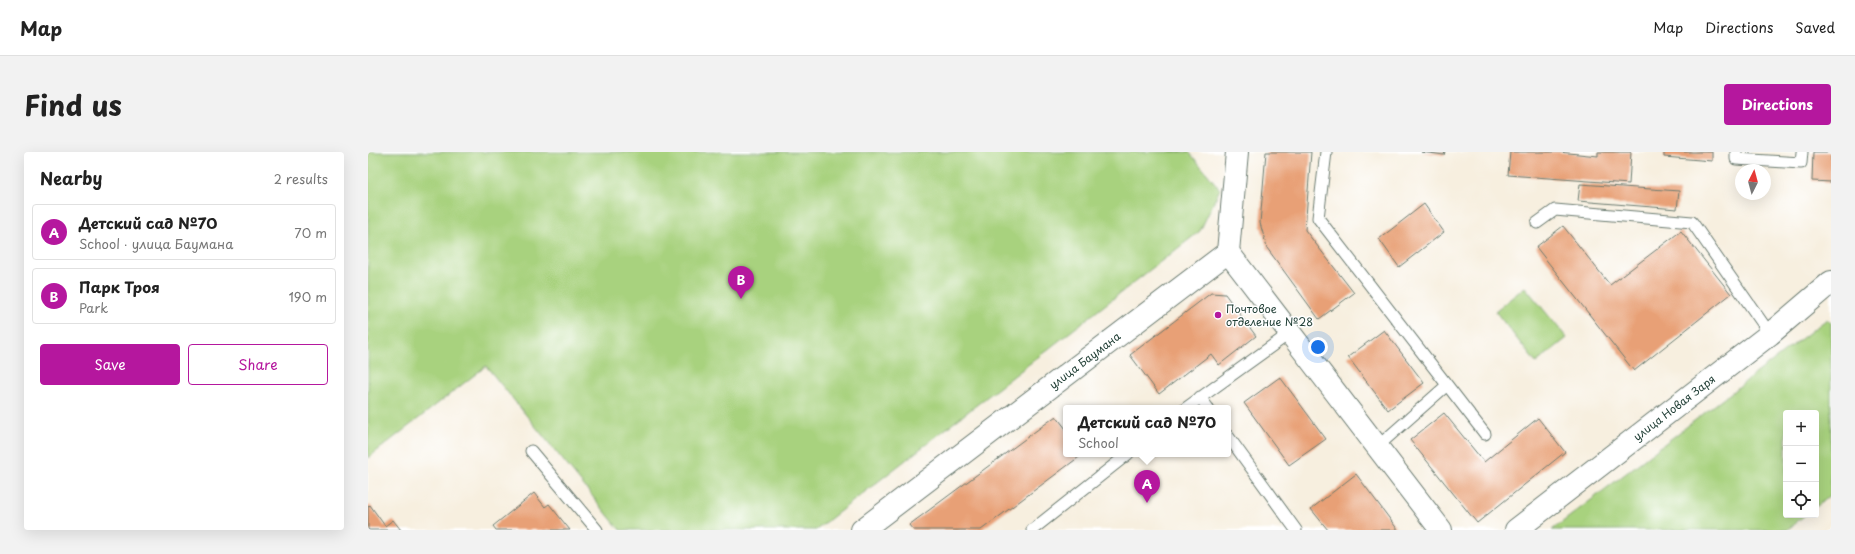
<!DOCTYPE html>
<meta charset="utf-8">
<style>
body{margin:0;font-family:"Playpen Sans",sans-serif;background:#f2f2f2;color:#222}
.controls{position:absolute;right:12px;bottom:12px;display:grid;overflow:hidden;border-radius:4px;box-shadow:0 4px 16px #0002}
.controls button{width:36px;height:36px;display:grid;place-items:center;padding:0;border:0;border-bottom:1px solid #e0e0e0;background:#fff;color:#222;font:20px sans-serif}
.compass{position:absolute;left:1367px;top:12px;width:36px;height:36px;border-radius:50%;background:#fff;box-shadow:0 4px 16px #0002;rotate:6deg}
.you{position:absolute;left:950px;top:195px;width:14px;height:14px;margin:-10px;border:3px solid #fff;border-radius:50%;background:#1a73e8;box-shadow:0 0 0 6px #1a73e833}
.badge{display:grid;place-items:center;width:26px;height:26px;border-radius:50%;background:#b5179e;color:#fff;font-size:13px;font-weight:700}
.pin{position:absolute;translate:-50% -33px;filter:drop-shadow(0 1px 2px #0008)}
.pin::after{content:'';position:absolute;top:21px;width:14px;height:12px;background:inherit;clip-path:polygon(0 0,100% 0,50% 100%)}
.popup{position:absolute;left:695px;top:253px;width:168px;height:52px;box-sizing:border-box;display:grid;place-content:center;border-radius:4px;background:#fff;filter:drop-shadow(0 1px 3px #0005);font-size:13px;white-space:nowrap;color:#767676}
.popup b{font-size:15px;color:#222}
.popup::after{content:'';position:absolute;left:50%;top:100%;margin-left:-8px;border:8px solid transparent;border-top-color:#fff}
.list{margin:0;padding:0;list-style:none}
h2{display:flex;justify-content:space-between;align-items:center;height:52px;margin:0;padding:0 16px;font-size:17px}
h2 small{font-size:13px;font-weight:400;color:#767676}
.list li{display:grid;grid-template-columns:26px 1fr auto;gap:12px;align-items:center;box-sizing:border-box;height:56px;margin:0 8px 8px;padding:0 8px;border:1px solid #e0e0e0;border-radius:4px}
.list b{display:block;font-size:15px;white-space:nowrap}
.list p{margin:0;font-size:13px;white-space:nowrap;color:#767676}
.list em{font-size:13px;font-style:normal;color:#767676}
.actions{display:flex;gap:8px;padding:12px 16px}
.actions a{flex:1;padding:9px 0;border:1px solid #b5179e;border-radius:4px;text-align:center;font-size:14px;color:#b5179e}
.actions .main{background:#b5179e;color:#fff}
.icon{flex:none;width:22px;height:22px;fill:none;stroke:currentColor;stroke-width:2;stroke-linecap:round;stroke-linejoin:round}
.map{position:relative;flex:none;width:1463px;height:378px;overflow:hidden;border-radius:4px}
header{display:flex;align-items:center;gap:24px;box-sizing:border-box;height:56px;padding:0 20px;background:#fff;border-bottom:1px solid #e0e0e0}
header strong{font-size:19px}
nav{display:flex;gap:22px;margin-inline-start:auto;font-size:14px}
.intro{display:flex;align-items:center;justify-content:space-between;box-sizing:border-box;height:96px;padding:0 24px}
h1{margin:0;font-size:28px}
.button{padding:10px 18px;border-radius:4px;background:#b5179e;color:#fff;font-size:14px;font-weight:700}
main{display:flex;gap:24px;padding:0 24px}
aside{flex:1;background:#fff;border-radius:4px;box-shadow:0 4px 16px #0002}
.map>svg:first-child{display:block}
</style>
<header>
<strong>Map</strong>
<nav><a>Map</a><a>Directions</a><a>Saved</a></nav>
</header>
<div class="intro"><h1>Find us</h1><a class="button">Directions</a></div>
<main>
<aside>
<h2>Nearby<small>2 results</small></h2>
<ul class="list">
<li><span class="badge">A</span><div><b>Детский сад №70</b><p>School · улица Баумана</p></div><em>70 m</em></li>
<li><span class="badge">B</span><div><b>Парк Троя</b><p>Park</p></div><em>190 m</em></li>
</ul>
<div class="actions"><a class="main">Save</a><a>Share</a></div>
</aside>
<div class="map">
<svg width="1463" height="378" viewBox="0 0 1463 378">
<rect width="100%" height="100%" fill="#fff"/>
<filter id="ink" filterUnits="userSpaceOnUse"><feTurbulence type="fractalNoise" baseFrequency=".025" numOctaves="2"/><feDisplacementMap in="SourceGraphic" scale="8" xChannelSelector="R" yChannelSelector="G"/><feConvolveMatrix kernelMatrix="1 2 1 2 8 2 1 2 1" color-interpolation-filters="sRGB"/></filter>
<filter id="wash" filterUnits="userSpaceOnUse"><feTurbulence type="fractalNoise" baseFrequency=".012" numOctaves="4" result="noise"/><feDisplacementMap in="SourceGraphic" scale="16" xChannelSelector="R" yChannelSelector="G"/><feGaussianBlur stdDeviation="0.9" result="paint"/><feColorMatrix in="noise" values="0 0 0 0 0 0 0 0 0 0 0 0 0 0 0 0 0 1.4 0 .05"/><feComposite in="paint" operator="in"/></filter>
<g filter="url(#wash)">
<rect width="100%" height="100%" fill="#f7efdf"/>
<path fill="#a8d27e" stroke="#648859" d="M0 0H821L852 37 832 79 448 378H252L118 214 0 306Z
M1157 135 1199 186 1168 211 1127 159Z
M1459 167 1463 171V342L1448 355V261H1418V363H1437L1419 378H1184Z"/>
<g id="blocks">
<path fill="#e8a076" d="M898 0H943L937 78 986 141 951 167 899 96 892 71Z
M1053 0H1077L1076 3Z
M1142 0H1191L1230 4V0H1263L1261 32 1140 23Z
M1296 0H1344V9L1296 5Z
M1445 0H1463V30L1444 29Z
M1212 32 1311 39 1309 57 1210 49Z
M1056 52 1076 80 1031 115 1011 87Z
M1195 74 1242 133 1313 79 1363 142 1266 219 1168 95Z
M843 141 857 142 888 184 851 213 843 202 791 242 762 203Z
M1016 178 1056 231 1020 258 980 205Z
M912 225 958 287 921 313 876 251Z
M1076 261 1116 310 1170 266 1197 300 1109 371 1042 288Z
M688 264 698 277V302H715L613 378H545L541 373Z
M988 322 1030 378H960L943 357Z
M166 341 177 355 181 352 202 378H128L125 374Z
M2 353 17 374 25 368 33 378H0V355Z"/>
</g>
</g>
<g filter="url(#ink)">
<use href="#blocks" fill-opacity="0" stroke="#6b7b70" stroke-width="1"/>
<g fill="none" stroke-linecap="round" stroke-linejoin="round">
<defs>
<path id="lane" d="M958 0 950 66 1117 282
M1368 0V7L1433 11 1434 0
M1169 71 1187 58 1324 70 1402 182
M832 245 840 256
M818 256 922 181
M860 284 928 378
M1009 295 1078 234
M163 299 229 378
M664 378 760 302"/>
<g id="street">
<path d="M860 100 1073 378"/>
<path id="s1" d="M494 378 860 100 869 0"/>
<path id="s2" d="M1148 378 1402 182 1463 130"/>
</g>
</defs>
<use href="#lane" stroke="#6b7b70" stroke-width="13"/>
<use href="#street" stroke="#6b7b70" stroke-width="24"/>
<use href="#lane" stroke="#fff" stroke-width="11"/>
<use href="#street" stroke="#fff" stroke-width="22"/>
</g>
</g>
<circle fill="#b5179e" stroke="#fff" stroke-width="1.5" cx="850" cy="163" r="4"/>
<g text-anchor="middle" stroke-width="3" stroke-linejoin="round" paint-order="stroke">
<g font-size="11" fill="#1f3d34" stroke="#fff" text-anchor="start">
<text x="858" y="161">Почтовое<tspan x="858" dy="13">отделение №28</tspan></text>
</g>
<g font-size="11" fill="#1f3d34" stroke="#fff">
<text dy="4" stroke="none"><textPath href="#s1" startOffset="280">улица Баумана</textPath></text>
<text dy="4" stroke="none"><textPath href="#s2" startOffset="200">улица Новая Заря</textPath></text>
</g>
</g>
</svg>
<div class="controls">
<button>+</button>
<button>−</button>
<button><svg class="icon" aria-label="locate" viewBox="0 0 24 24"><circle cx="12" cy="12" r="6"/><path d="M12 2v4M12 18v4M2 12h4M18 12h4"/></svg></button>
</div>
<svg class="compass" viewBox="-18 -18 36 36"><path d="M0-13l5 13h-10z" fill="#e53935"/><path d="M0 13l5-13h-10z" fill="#767676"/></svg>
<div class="you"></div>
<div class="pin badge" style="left:779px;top:351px">A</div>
<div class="popup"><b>Детский сад №70</b>School</div>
<div class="pin badge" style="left:373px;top:147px">B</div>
</div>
</main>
